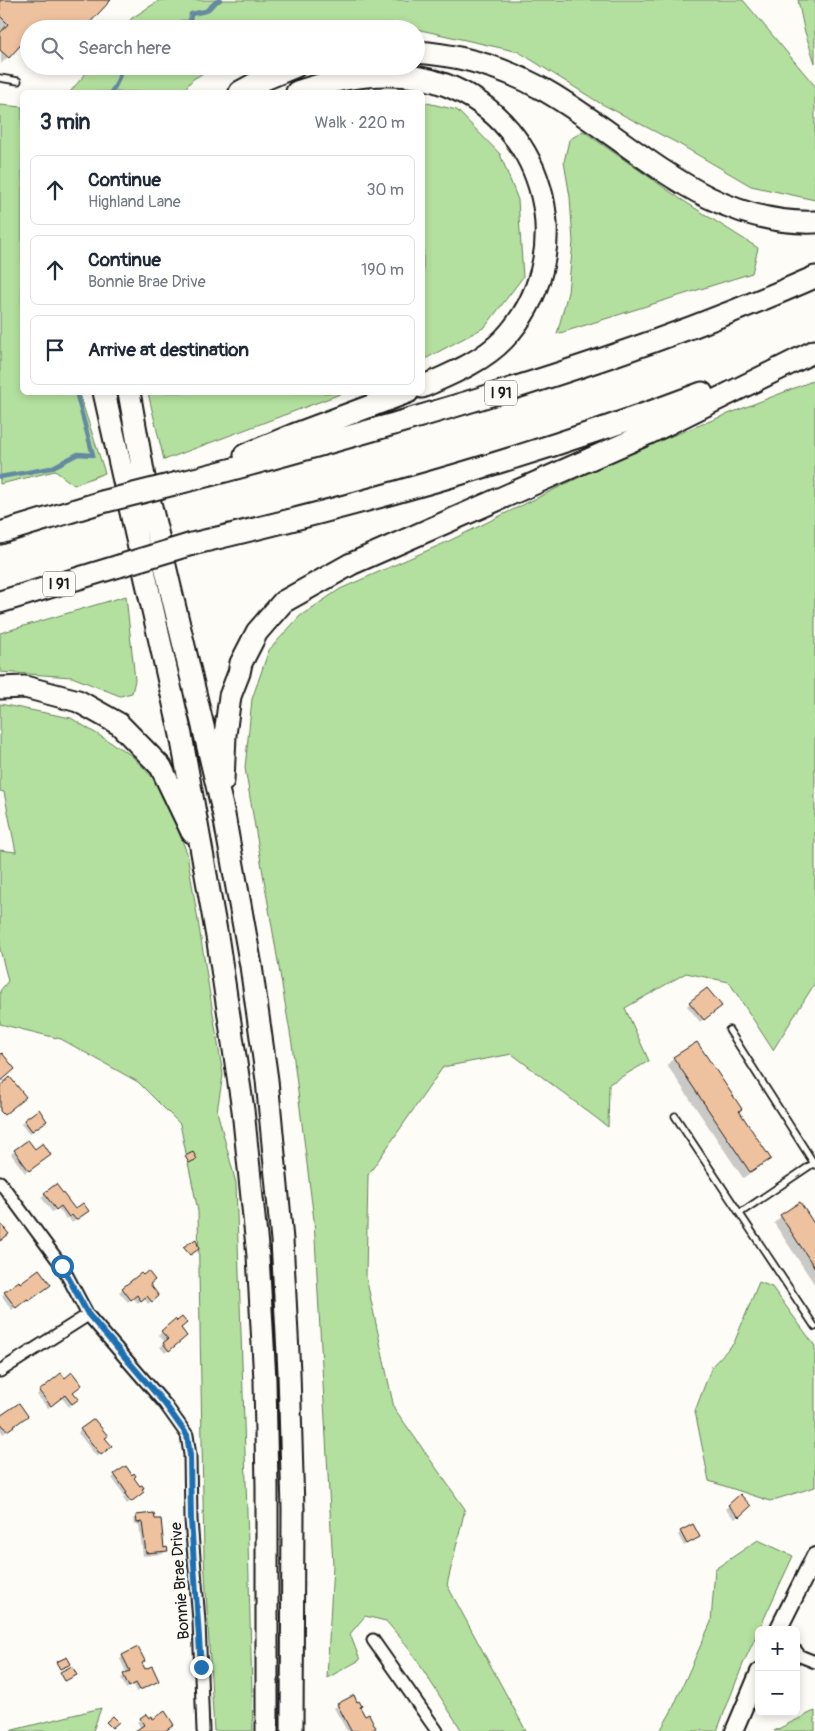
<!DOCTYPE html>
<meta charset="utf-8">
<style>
body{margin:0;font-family:Pangolin,sans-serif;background:#f6f6f7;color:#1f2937}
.controls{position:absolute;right:15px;bottom:15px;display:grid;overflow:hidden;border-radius:8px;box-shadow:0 2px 8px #0003}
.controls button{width:45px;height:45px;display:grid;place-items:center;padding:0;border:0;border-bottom:1px solid #e0e1e3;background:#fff;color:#1f2937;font:25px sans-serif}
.stop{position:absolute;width:15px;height:15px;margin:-11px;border:4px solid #1f6fb2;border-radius:50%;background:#fff}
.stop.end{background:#1f6fb2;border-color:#fff;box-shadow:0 1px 5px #0008}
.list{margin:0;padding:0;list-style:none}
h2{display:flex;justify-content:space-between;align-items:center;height:65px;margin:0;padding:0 20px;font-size:21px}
h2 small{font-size:16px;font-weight:400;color:#747a83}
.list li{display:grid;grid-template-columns:32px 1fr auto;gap:15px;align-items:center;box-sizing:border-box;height:70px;margin:0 10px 10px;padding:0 10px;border:1px solid #e0e1e3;border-radius:8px}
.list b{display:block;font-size:19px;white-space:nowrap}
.list p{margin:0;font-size:16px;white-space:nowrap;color:#747a83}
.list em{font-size:16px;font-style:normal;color:#747a83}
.icon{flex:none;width:28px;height:28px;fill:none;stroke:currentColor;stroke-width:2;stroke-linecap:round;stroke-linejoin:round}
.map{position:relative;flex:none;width:815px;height:1731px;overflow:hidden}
.search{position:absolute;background:#fff;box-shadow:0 2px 8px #0003;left:20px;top:20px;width:405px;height:55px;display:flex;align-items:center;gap:12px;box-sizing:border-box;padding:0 18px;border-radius:28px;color:#747a83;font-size:19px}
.panel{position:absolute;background:#fff;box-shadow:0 2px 8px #0003;left:20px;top:90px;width:405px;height:305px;border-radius:8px}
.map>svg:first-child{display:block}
</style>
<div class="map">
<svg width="815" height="1731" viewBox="0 0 815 1731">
<rect width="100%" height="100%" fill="#fdfcf7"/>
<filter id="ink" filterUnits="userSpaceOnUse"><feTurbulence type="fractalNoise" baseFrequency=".02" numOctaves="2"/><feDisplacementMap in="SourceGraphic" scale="10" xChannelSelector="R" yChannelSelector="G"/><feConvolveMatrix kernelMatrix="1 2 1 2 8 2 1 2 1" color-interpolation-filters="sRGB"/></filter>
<g filter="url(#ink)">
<path fill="#b3e09e" stroke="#687e5d" d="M160 0H743L815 86V200L751 186 679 144 598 102 519 52 416 29 342 25 321 29H123L132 18Z
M798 0H815V63L804 29Z
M92 66H216L193 79 182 92H70Z
M423 102 457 110 500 154 518 200 523 277 485 327 423 360Z
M0 105 22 107V392L79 393 105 473 74 485 55 471 0 484Z
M583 131 679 198 758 248 752 273 557 334 568 292 573 242 570 197 564 162 569 140Z
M815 380V983L773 1050 729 982 686 973 625 1008 649 1061 609 1084 608 1127 512 1054 443 1067 368 1175 366 1277 394 1408 465 1509 447 1585 526 1731H462L409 1648 386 1621 365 1616 350 1634 360 1660 327 1678 333 1565 314 1220 292 1044 245 768 252 699 269 650 300 616 340 589 449 541 631 452Z
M148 393V392L343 393 164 460Z
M126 596 135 680 132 693 120 696 72 677 0 672V633Z
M0 704 71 718 131 755 160 785 187 853 223 1075 217 1111 236 1183 248 1542 253 1731H214L204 1556 198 1211 180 1124 138 1082 61 1039 0 1024V991L8 981 0 949V850L16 852 4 792 0 791Z
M759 1282 772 1287 815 1346V1487L770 1501 709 1481 695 1411 712 1366 734 1343Z
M758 1540 793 1556 743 1664 717 1731H660L672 1710 711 1622 715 1569Z
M101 1708 93 1731H11L13 1730Z
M815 1711V1731H774L810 1713Z"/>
<path fill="#0003" d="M0 0H109L29 29V55L19 46 1 64 0 34 2 32 0 29Z
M690 1003 717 1009 700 1022 687 1006Z
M674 1058 738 1112 769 1158 762 1165 743 1178 667 1065Z
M24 1120 42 1124 29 1134 21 1124Z
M28 1141 34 1151 46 1158 25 1173 11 1154Z
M56 1186 74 1211 84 1214 72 1223 68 1217 66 1219 58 1208 52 1212 41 1197Z
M781 1216 815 1227V1285L774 1223Z
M141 1274 148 1285 154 1299 148 1304 144 1298 138 1303 133 1298 128 1302 119 1292Z
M46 1288 25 1303 24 1301 12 1310 2 1296 5 1293Z
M180 1329 182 1339 165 1353 160 1347 165 1343 159 1335 162 1332Z
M40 1391 72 1392 74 1402 69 1407 62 1398 48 1408 37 1395Z
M27 1416 3 1434 0 1429V1418Z
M81 1430 104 1438 107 1449 97 1457 78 1433Z
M125 1468 133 1478 139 1495 127 1504 123 1498 125 1496 112 1478Z
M740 1495 749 1506 735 1519 725 1509Z
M153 1514 163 1549 166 1550 163 1554 143 1556 139 1525H134L133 1519 136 1516Z
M681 1532 699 1537 684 1546 678 1535Z
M123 1656 141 1663 144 1671 157 1681 136 1692 133 1685 126 1689 121 1678 127 1674 120 1659Z
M353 1697 364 1718 375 1727 371 1731H347L334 1708Z
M146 1716 148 1720 173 1725 165 1731H137L141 1728 137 1722Z"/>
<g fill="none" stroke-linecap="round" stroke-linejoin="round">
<path stroke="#658a9f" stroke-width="4.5" d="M171 29 181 22H190L191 14 206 11 216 2 220 0
M111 92C120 82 117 75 125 66
M0 477 51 468 78 454 93 455 76 392"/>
</g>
<path fill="#efc29f" stroke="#1c1c1c" d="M0 0H111L84 29H29V42L26 39 9 58 0 50V33L8 24 0 16Z
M707 988 722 1006 704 1020 689 1002Z
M697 1042 742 1109 739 1111 771 1159 750 1172 673 1057Z
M2 1053 15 1069 0 1082V1055Z
M10 1077 26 1097 4 1115 0 1111V1086Z
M39 1109 47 1121 32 1131 24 1120Z
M28 1140 35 1149 43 1143 51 1155 29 1171 14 1150Z
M193 1152 197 1159 189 1163 185 1156Z
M56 1184 75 1209 83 1203 89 1211 76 1220 72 1215 69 1217 61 1206 56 1210 44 1193Z
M800 1202 815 1225V1268L780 1215Z
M0 1223 9 1234 0 1241Z
M196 1239 199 1249 190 1255 183 1247Z
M39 1269 51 1285 29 1301 27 1299 16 1308 4 1292 19 1281 20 1283Z
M148 1271 155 1280 150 1284 159 1296 152 1302 147 1296 141 1301 137 1295 131 1300 122 1288 141 1273 143 1275Z
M182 1317 187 1323 181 1328 187 1336 169 1351 163 1343 168 1339 161 1331 175 1319 177 1321Z
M72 1372 82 1385 73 1392 79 1399 72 1404 65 1395 51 1406 39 1391 61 1373 65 1378Z
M19 1403 28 1416 7 1431 0 1422V1416Z
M94 1419 108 1436 105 1438 112 1446 101 1455 80 1429Z
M126 1466 132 1475 134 1473 136 1476 134 1478 140 1486 142 1485 144 1488 142 1489 144 1492 131 1502 125 1494 127 1493 114 1474Z
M740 1494 751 1506 739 1517 728 1505Z
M154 1513 155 1519H161L164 1548 167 1547 168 1551 146 1553 142 1522 137 1523 136 1515Z
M693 1524 700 1537 687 1544 680 1531Z
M138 1647 145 1661 142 1663 145 1669 152 1666 159 1681 140 1690 136 1683 129 1687 123 1674 130 1671 122 1655Z
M67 1657 71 1664 60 1669 56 1662Z
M72 1666 77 1675 65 1681 60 1672Z
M354 1695 357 1702 359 1701 362 1706 360 1707 365 1716 369 1714 376 1728 370 1731H351L337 1704Z
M165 1711 174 1725 165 1731H135L144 1725 140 1718 146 1714 149 1718 152 1716 153 1719Z
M113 1716 119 1722 112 1728 106 1722Z"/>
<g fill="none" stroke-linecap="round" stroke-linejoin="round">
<defs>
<path id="lane" d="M0 78 18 81
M729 1030 815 1165
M675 1116 815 1327
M740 1213 814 1163"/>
<path id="street" d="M0 1182 62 1266 88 1315 165 1404 187 1435 190 1455 191 1520 199 1621 203 1731
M0 1371 88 1315
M373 1640 437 1731
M796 1651 800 1656 815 1662"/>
<path id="secondary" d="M778 1630 815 1556
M734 1731 759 1672"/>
<path id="highway" d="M416 52C461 55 507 69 546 91 633 141 706 226 815 222
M240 92 260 81 296 66
M297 92C344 76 398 67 446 85 549 125 580 258 504 339 482 362 451 374 422 387
M104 392 181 735 218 942 243 1110 258 1256 265 1380 267 1487V1731
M129 392 144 477 224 815 251 966 267 1080 282 1240 289 1372 293 1509 292 1731
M245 455 293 435 408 392
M178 483C252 465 324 444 397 423 539 382 679 337 815 277
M0 533 102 502
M192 544C364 504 536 456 702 393
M0 602 119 566
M0 688 25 687 78 701 119 724 161 767 192 832
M223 781 225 735 230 696 239 673 241 663 257 632 283 602 351 564 647 434 815 351"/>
</defs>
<use href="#lane" stroke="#1c1c1c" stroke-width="9"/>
<use href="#street" stroke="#1c1c1c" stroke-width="15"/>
<use href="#secondary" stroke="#1c1c1c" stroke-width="20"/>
<use href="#highway" stroke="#1c1c1c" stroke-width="25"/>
<use href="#lane" stroke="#fdfcf7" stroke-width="5.5"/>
<use href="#street" stroke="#fdfcf7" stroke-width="11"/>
<use href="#secondary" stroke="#fdfcf7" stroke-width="16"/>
<use href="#highway" stroke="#fdfcf7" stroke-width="21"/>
<defs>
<path id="highway-bridge" d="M102 502 178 483
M119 566 192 544"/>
</defs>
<use href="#highway-bridge" stroke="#1c1c1c" stroke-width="25" stroke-linecap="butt"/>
<use href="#highway-bridge" stroke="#fdfcf7" stroke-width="21"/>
</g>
</g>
<g fill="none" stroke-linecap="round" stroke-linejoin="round" filter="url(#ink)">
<path stroke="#1f6fb2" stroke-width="6" d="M62 1266 88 1314 165 1404 187 1435 190 1455 191 1520 201 1667"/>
</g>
<g text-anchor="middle" stroke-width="5" stroke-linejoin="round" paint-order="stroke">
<g fill="#fdfcf7" stroke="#605f5e" stroke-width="1">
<rect x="485" y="380.5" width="32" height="25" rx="4"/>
<rect x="43" y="571.5" width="32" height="25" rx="4"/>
</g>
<g font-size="15" font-weight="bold" fill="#1c1c1c">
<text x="501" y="398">I 91</text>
<text x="59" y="589">I 91</text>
</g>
<g font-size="16" fill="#1c1c1c" stroke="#fdfcf7">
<text transform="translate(179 1581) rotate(-94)" y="6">Bonnie Brae Drive</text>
</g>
</g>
</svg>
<div class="controls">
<button>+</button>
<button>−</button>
</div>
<div class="stop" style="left:62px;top:1266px"></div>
<div class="stop end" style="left:201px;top:1667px"></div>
<div class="search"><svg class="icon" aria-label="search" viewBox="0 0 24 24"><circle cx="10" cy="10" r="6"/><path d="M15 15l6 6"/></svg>Search here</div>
<section class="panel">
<h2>3 min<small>Walk · 220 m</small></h2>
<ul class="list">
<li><svg class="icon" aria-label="ahead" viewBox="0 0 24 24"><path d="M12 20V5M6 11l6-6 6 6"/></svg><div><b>Continue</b><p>Highland Lane</p></div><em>30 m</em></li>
<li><svg class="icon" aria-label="ahead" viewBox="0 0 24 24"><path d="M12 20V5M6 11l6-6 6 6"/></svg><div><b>Continue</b><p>Bonnie Brae Drive</p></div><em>190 m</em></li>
<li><svg class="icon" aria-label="arrive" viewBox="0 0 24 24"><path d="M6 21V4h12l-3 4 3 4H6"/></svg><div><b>Arrive at destination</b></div></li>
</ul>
</section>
</div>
